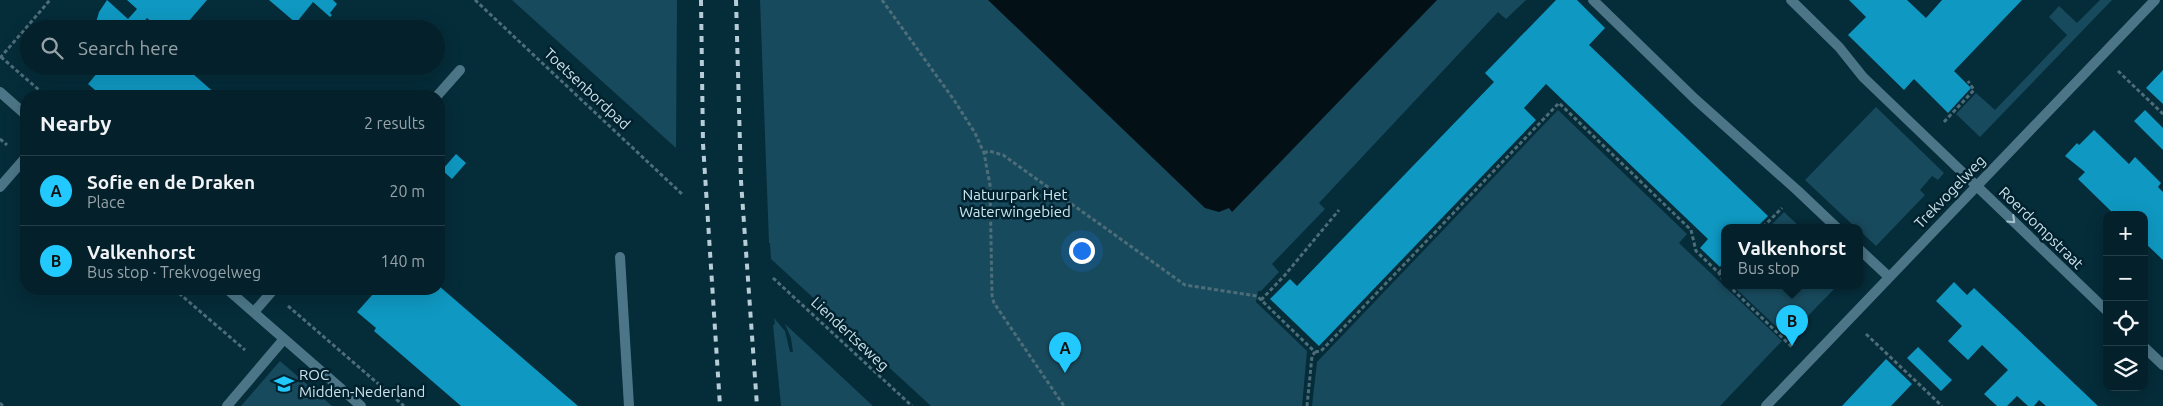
<!DOCTYPE html>
<meta charset="utf-8">
<style>
body{margin:0;font-family:Ubuntu,sans-serif;background:#0d2933;color:#f1f3f6}
.controls{position:absolute;right:15px;bottom:15px;display:grid;overflow:hidden;border-radius:10px;box-shadow:0 5px 20px #0002}
.controls button{width:45px;height:45px;display:grid;place-items:center;padding:0;border:0;border-bottom:1px solid #253e47;background:#04212b;color:#f1f3f6;font:25px sans-serif}
.you{position:absolute;left:1081px;top:250px;width:18px;height:18px;margin:-12px;border:4px solid #fff;border-radius:50%;background:#1a73e8;box-shadow:0 0 0 8px #1a73e833}
.badge{display:grid;place-items:center;width:32px;height:32px;border-radius:50%;background:#22c9fe;color:#111;font-size:16px;font-weight:700}
.pin{position:absolute;translate:-50% -41px;filter:drop-shadow(0 1px 2px #0008)}
.pin::after{content:'';position:absolute;top:26px;width:18px;height:15px;background:inherit;clip-path:polygon(0 0,100% 0,50% 100%)}
.popup{position:absolute;left:1721px;top:224px;width:142px;height:65px;box-sizing:border-box;display:grid;place-content:center;border-radius:10px;background:#04212b;filter:drop-shadow(0 1px 4px #0005);font-size:16px;white-space:nowrap;color:#97a3a9}
.popup b{font-size:19px;color:#f1f3f6}
.popup::after{content:'';position:absolute;left:50%;top:100%;margin-left:-10px;border:10px solid transparent;border-top-color:#04212b}
.list{margin:0;padding:0;list-style:none}
h2{display:flex;justify-content:space-between;align-items:center;height:65px;margin:0;padding:0 20px;font-size:21px}
h2 small{font-size:16px;font-weight:400;color:#97a3a9}
.list li{display:grid;grid-template-columns:32px 1fr auto;gap:15px;align-items:center;box-sizing:border-box;height:70px;padding:0 20px;border-top:1px solid #253e47}
.list b{display:block;font-size:19px;white-space:nowrap}
.list p{margin:0;font-size:16px;white-space:nowrap;color:#97a3a9}
.list em{font-size:16px;font-style:normal;color:#97a3a9}
.icon{flex:none;width:28px;height:28px;fill:none;stroke:currentColor;stroke-width:2;stroke-linecap:round;stroke-linejoin:round}
.map{position:relative;flex:none;width:2163px;height:406px;overflow:hidden}
.search{position:absolute;background:#04212b;box-shadow:0 5px 20px #0002;left:20px;top:20px;width:425px;height:55px;display:flex;align-items:center;gap:12px;box-sizing:border-box;padding:0 18px;border-radius:28px;color:#97a3a9;font-size:19px}
.panel{position:absolute;background:#04212b;box-shadow:0 5px 20px #0002;left:20px;top:90px;width:425px;height:205px;border-radius:20px}
.map>svg:first-child{display:block}
</style>
<div class="map">
<svg width="2163" height="406" viewBox="0 0 2163 406">
<rect width="100%" height="100%" fill="#052c39"/>
<path fill="#184a5d" d="M512 0H677L676 148Z
M760 0H1526L1506 19 1498 12 1319 203 1325 209 1272 264 1279 272 1261 291H1258L1256 302 1307 351 1302 406H931L771 259 770 243H769Z
M2100 0H2112L1980 137 1956 114 1976 93 1995 110 2067 35 2049 17 2059 6 2077 23Z
M1876 107 1944 173 1938 180 1932 176 1920 190 1925 195 1876 246 1860 231V227H1855L1805 180Z
M1558 110 1687 234 1679 243 1782 341 1720 406H1312L1317 362Z
M1784 212 1800 227H1769Z
M1732 285H1838L1805 319 1801 316 1784 334Z
M774 318 785 331 790 352H793L791 338 785 324 873 406H781L773 325 775 324Z
M280 361 332 406H241Z"/>
<path fill="#031016" d="M988 0H1437L1232 212 1229 208 1219 212 1205 208Z"/>
<path fill="#0f98c2" d="M107 0 128 19 137 9 127 0H207L182 29H160L147 18 139 28 140 29H94L99 12Z
M269 0H333L337 4 330 13 332 15 330 17 313 2 296 23Z
M1556 0H1577L1605 28 1589 45 1768 216 1757 227H1724V261L1720 267 1700 248 1708 239 1546 84 1524 108 1536 120 1319 346 1270 299 1290 279 1297 286 1494 82 1485 73Z
M1849 0H1907L1926 18 1942 0H2022L1954 71 1971 88 1948 113 1914 79 1904 90 1848 35 1866 17Z
M103 66H184L218 96H102L88 84Z
M2163 70V104L2146 88Z
M2145 110 2163 128V150L2134 121Z
M2094 130 2129 164 2135 157 2161 183 2158 187 2163 192V260L2144 242V215H2115L2078 179 2085 172 2065 156 2077 143 2079 145Z
M456 154 466 163 452 179 442 170Z
M1954 282 1967 295 1974 288 2098 406H2046L2039 400 2034 406H2028L2017 396 2007 406H1997L1984 394 2008 370 1982 345 1968 360 1948 341 1962 326 1936 301Z
M439 286 578 406H461L374 331 376 328 357 312 373 294 368 289H439Z
M1918 347 1952 380 1941 391 1907 358Z
M1886 359 1912 384 1891 406H1842Z"/>
<g fill="none" stroke-linecap="round" stroke-linejoin="round">
<path stroke="#4d6d79" stroke-width="3" stroke-dasharray="4 2.5" stroke-linecap="butt" d="M475 0 683 195
M882 0 954 100 975 133 984 153 990 185 992 295 994 303 1064 406
M1 57 46 96
M0 58 50 0
M2118 71 2163 114
M1944 122 1974 90 1968 81
M0 139 7 145
M984 153 989 151 1003 155 1185 285 1257 296 1315 352 1312 356 1307 406
M1763 227 1782 208
M1719 273 1724 267
M773 278 912 406
M1728 285 1792 347
M174 289 245 350
M1261 300 1285 275 1339 210
M288 306 404 406
M1866 334 1942 406
M1315 352 1321 351 1559 103 1691 230 1696 251 1719 273 1724 282
M0 403 3 406"/>
<path stroke="#4c7687" stroke-width="10" d="M437 96 460 70
M0 187 26 157
M620 257 629 406
M254 312 274 289"/>
<path stroke="#4c7687" stroke-width="10" d="M1593 0 1695 99 1798 191 1836 227
M1791 0 1839 47 1863 77 2107 311
M0 92 26 115
M1860 250 1889 277
M227 289 361 406
M2144 347 2163 365
M227 406 284 339
M1766 406 2155 0"/>
<path stroke="#b6ccd6" stroke-width="4" stroke-dasharray="6 6" stroke-linecap="butt" d="M701 0 703 144 720 406
M736 0 741 181 757 406"/>
</g>
<defs><path id="oneway-chevron" d="M-2-3.5L2.5 0L-2 3.5" fill="none" stroke-width="1.6" stroke-linecap="round" stroke-linejoin="round" transform="scale(1.25)"/></defs>
<use stroke="#a6c1cc" href="#oneway-chevron" transform="translate(2012 220) rotate(44)"/>
<defs>
<symbol id="university-bare" viewBox="-9 -9 18 18"><path d="M0-5L7-2L0 1L-7-2ZM-4 1L0 2.5L4 1V4Q0 6-4 4Z" fill="#22c9fe" stroke="#00222f" stroke-width="2.5" paint-order="stroke"/></symbol>
</defs>
<g fill-rule="evenodd">
<use href="#university-bare" x="270" y="370" width="28" height="28"/>
</g>
<g text-anchor="middle" stroke-width="5" stroke-linejoin="round" paint-order="stroke">
<g font-size="15" fill="#cde1ea" stroke="#00222f">
<text transform="translate(587 89) rotate(43)" y="5">Toetsenbordpad</text>
<text transform="translate(1950 192) rotate(-46)" y="5">Trekvogelweg</text>
<text transform="translate(2041 228) rotate(44)" y="5">Roerdompstraat</text>
<text transform="translate(850 334) rotate(43)" y="5">Liendertseweg</text>
</g>
<g font-size="15" fill="#cde6f0" stroke="#00222f">
<text x="1015" y="200">Natuurpark Het<tspan x="1015" dy="17">Waterwingebied</tspan></text>
</g>
<g font-size="15" fill="#cde1ea" stroke="#00222f" text-anchor="start">
<text x="299" y="380">ROC<tspan x="299" dy="17">Midden-Nederland</tspan></text>
</g>
</g>
</svg>
<div class="controls">
<button>+</button>
<button>−</button>
<button><svg class="icon" aria-label="locate" viewBox="0 0 24 24"><circle cx="12" cy="12" r="6"/><path d="M12 2v4M12 18v4M2 12h4M18 12h4"/></svg></button>
<button><svg class="icon" aria-label="layers" viewBox="0 0 24 24"><path d="M12 4l9 5-9 5-9-5zM3 14l9 5 9-5"/></svg></button>
</div>
<div class="you"></div>
<div class="pin badge" style="left:1065px;top:373px">A</div>
<div class="pin badge" style="left:1792px;top:346px">B</div>
<div class="popup"><b>Valkenhorst</b>Bus stop</div>
<div class="search"><svg class="icon" aria-label="search" viewBox="0 0 24 24"><circle cx="10" cy="10" r="6"/><path d="M15 15l6 6"/></svg>Search here</div>
<section class="panel">
<h2>Nearby<small>2 results</small></h2>
<ul class="list">
<li><span class="badge">A</span><div><b>Sofie en de Draken</b><p>Place</p></div><em>20 m</em></li>
<li><span class="badge">B</span><div><b>Valkenhorst</b><p>Bus stop · Trekvogelweg</p></div><em>140 m</em></li>
</ul>
</section>
</div>
